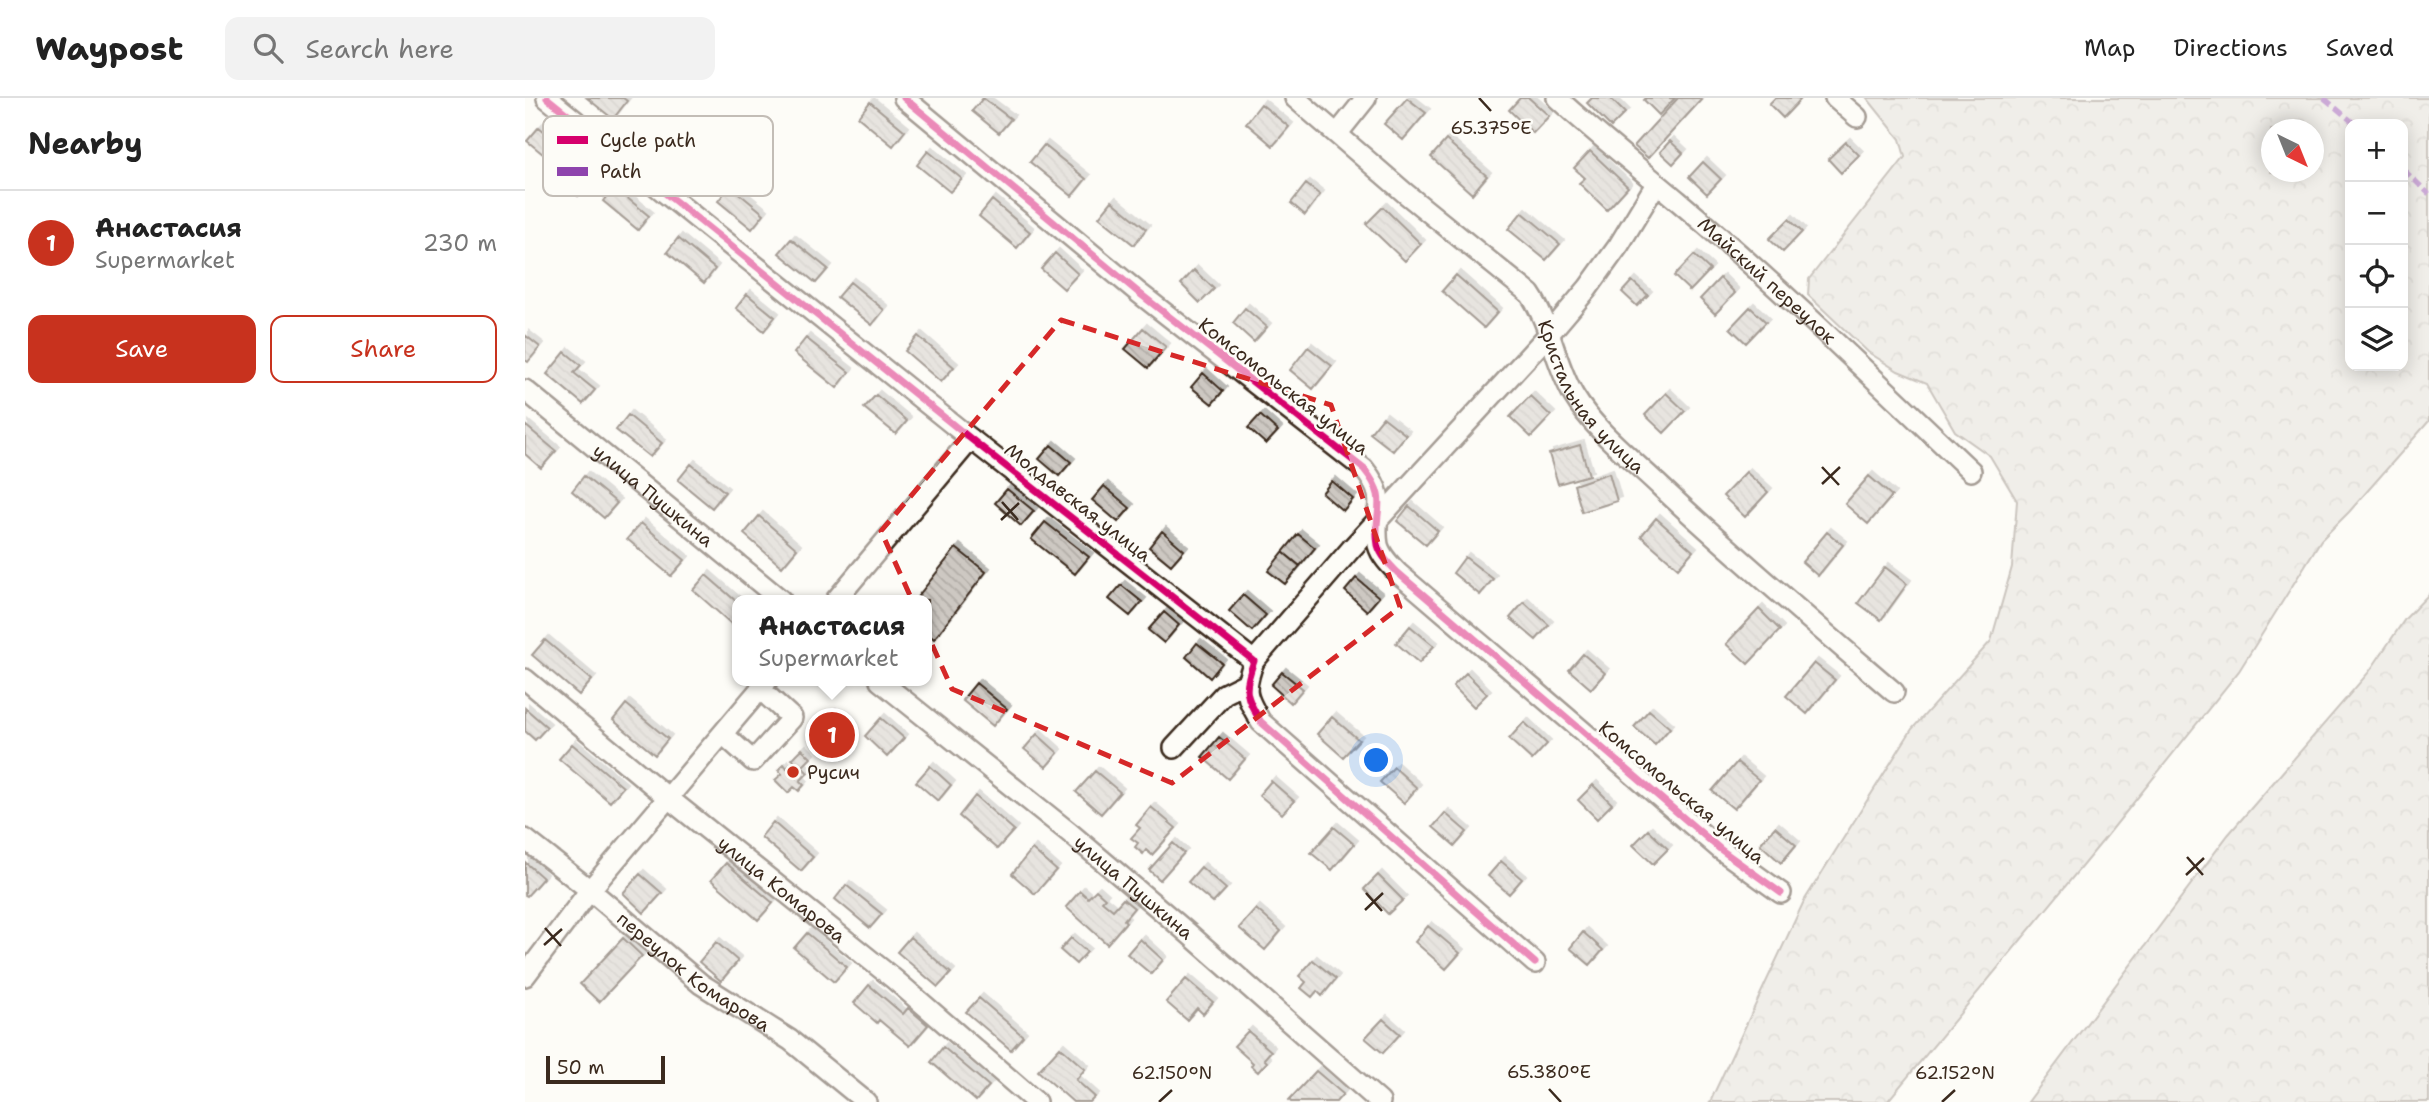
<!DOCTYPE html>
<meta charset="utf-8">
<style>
body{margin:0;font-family:"Shantell Sans",sans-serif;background:#f2f2f2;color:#222}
.controls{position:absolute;right:21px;top:21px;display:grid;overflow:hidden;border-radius:14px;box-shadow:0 4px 18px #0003}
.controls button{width:63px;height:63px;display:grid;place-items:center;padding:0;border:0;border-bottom:2px solid #e0e0e0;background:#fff;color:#222;font:35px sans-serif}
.compass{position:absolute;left:1736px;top:21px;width:63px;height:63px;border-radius:50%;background:#fff;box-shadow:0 4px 18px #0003;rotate:137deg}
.scale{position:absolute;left:21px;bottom:18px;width:119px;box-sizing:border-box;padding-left:7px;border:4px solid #3b2a1e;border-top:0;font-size:19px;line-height:24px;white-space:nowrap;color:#3b2a1e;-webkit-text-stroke:5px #fdfcf7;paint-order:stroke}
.you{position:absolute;left:852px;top:663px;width:24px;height:24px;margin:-18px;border:5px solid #fff;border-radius:50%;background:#1a73e8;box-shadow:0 0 0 10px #1a73e833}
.badge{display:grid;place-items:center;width:46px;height:46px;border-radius:50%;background:#c8321e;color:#fff;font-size:23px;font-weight:700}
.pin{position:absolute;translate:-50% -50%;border:4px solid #fff;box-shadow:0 2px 7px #0006}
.popup{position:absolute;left:207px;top:497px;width:200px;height:91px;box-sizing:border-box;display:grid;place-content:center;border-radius:14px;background:#fff;filter:drop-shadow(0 2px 5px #0005);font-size:23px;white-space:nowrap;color:#767676}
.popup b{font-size:26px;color:#222}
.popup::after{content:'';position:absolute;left:50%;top:100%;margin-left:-14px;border:14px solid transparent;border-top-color:#fff}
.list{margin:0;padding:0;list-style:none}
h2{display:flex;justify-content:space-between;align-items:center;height:91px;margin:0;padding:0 28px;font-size:30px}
h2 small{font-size:23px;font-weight:400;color:#767676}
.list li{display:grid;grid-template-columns:46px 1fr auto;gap:21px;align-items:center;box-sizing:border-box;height:105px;padding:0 28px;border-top:2px solid #e0e0e0}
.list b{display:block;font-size:26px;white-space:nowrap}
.list p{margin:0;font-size:23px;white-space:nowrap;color:#767676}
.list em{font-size:23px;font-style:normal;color:#767676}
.actions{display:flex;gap:14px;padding:21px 28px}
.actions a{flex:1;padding:16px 0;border:2px solid #c8321e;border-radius:14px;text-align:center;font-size:24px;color:#c8321e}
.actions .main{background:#c8321e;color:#fff}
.icon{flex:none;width:38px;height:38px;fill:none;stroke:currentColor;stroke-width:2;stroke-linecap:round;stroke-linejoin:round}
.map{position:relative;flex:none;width:1904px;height:1004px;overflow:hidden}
header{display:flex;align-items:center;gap:42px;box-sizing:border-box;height:98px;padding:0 35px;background:#fff;border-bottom:2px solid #e0e0e0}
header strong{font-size:33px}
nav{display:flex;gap:38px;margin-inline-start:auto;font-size:24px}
.search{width:490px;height:63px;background:#f2f2f2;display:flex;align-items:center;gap:18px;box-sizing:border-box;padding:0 24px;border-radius:14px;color:#767676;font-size:26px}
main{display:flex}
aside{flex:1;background:#fff}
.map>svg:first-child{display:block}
</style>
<header>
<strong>Waypost</strong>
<div class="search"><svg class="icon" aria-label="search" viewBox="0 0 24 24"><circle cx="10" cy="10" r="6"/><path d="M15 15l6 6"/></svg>Search here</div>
<nav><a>Map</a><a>Directions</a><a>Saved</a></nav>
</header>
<main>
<aside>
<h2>Nearby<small></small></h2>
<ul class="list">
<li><span class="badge">1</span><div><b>Анастасия</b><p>Supermarket</p></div><em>230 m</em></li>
</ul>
<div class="actions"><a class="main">Save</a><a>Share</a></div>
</aside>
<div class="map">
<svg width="1904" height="1004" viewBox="0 0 1904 1004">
<defs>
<pattern id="forest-crowns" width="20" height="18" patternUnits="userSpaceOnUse" patternTransform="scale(1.75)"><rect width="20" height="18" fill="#e1ded7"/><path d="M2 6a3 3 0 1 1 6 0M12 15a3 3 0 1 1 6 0" fill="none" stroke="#c2bfb8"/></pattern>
<pattern id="building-back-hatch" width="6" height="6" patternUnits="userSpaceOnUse" patternTransform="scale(1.75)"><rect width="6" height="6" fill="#cdc8c2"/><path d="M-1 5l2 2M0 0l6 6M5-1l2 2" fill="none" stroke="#b1aca6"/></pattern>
<filter id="shadow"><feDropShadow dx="4" dy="-4" stdDeviation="0" flood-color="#0004"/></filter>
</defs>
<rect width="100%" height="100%" fill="#fdfcf7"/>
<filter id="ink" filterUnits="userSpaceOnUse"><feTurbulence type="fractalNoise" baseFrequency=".0143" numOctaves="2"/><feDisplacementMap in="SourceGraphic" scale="14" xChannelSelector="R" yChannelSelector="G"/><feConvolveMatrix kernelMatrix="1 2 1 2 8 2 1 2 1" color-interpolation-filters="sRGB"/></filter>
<g filter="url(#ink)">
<path fill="url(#forest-crowns)" stroke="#8e847a" stroke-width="2" fill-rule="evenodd" d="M1342 0H1904V323L1824 414 1796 442 1714 573 1581 739 1362 1004H1185L1279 803 1387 631 1466 543 1487 469 1492 403 1465 358 1430 333 1402 285 1373 273 1343 254 1283 197 1284 181 1380 59 1375 41ZM1825 26H1878V268H1825ZM1746 32H1788V74H1746Z
M1904 496V1004H1503L1703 737 1844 574 1880 521Z"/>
<path fill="url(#building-back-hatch)" stroke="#3b2a1e" stroke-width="2" filter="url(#shadow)" d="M62 0H98L102 3 88 21Z
M458 0 486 21 474 35 447 13Z
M882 0 901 15 878 42 859 26Z
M995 0H1004L1024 18 1008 35 984 12Z
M1067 0H1085L1100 15 1086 29 1062 5Z
M1121 0H1150L1134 17 1119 2Z
M1153 0H1174L1176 2 1123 60 1109 48Z
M1250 0H1273L1275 2 1258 20 1244 6Z
M345 4 380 33 368 48 333 19Z
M736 6 764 29 748 48 721 25Z
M131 26 162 52 147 69 116 44Z
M14 29 52 61 41 75 2 43Z
M921 42 962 78 947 96 906 59Z
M1145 43 1158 55 1148 66 1135 54Z
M1321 44 1334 57 1316 75 1303 61Z
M519 47 561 81 547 98 505 64Z
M403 53 437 81 425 94 392 67Z
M1065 53 1103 89 1082 112 1054 85 1060 80 1049 70Z
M64 59 76 70 53 98 41 88Z
M1178 64 1196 81 1182 96 1164 79Z
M781 86 795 97 780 117 766 105Z
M205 88 239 116 227 131 193 103Z
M89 89 124 118 113 132 78 103Z
M467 102 505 134 492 150 454 118Z
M587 103 621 131 609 147 574 119Z
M858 109 896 146 880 163 841 126Z
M997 114 1035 146 1021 162 983 131Z
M1264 121 1277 134 1258 154 1244 141Z
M153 140 190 171 179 185 142 154Z
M266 141 303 171 291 185 254 155Z
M530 155 553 176 539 191 516 171Z
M1169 157 1185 172 1165 193 1149 178Z
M669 172 689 191 675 205 656 186Z
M931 177 973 214 959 230 917 193Z
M1195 180 1210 195 1190 216 1175 201Z
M1107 183 1123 197 1112 208 1097 194Z
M325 184 359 212 347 227 312 199Z
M222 196 250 219 239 233 211 210Z
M1225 209 1241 224 1221 245 1205 230Z
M720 210 742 229 729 244 708 225Z
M618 230 641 249 623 270 600 251Z
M0 237 15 249 3 264 0 262Z
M393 238 429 269 416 284 380 253Z
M281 240 324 274 312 290 269 255Z
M783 249 807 268 788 291 765 272Z
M40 254 56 267 49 275 70 292 58 306 22 276Z
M678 275 698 293 687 306 666 289Z
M1141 295 1160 313 1139 335 1120 317Z
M351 297 382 323 371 336 339 310Z
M1005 298 1026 318 1006 339 985 319Z
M103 317 137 345 125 359 91 332Z
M735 317 753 333 741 346 723 330Z
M858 319 881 337 868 353 845 335Z
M0 327 31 353 16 370 0 356Z
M526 347 546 364 534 378 514 361Z
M1055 347 1064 377 1033 386 1024 356Z
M166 366 200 394 187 410 153 382Z
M1221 374 1243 394 1220 419 1198 398Z
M1084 375 1092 403 1057 414 1049 387Z
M59 378 92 405 79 420 47 393Z
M1344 378 1367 398 1343 426 1320 406Z
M807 383 828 401 818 413 797 395Z
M579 388 605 410 593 424 567 402Z
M482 391 509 413 496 428 470 405Z
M884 408 913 433 901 447 872 423Z
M234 418 272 451 257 469 219 436Z
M1131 420 1168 453 1153 470 1116 438Z
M520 424 564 459 550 476 506 441Z
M116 425 160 462 146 478 102 441Z
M637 433 659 452 646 467 624 449Z
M1302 434 1318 447 1293 478 1277 464Z
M773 436 790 450 775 468 758 454Z
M431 450 461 474 409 541 402 535V502H390Z
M758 454 775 468 760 486 743 473Z
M940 459 968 481 955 497 928 475Z
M1360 469 1382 486 1356 522 1333 505Z
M181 477 212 504V531L168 492Z
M831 480 854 499 842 513 820 493Z
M596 487 617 504 605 518 584 501Z
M718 497 741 517 727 533 704 513Z
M999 504 1024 527 1011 542 985 520Z
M1234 511 1255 532 1223 566 1201 546Z
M639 514 654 527 639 545 623 532Z
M885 528 909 548 894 565 871 545Z
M20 542 67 582 54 597 7 557Z
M672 545 697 565 685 580 661 559Z
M1058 556 1080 575 1066 591 1044 572Z
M1289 565 1310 582 1282 616 1261 598Z
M757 574 778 591 766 605 746 587Z
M941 575 962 596 949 609 928 588Z
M451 585 482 611 468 628 437 602Z
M101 606 143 641 130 657 88 622Z
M0 610 22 629 10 642 0 633Z
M1124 612 1145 630 1130 647 1109 629Z
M307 614 329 635 309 657 287 636Z
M807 619 834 642 818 659 792 636Z
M356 620 379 640 362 659 340 638Z
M999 624 1022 646 1007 662 984 641Z
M512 636 533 655 521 669 499 651Z
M694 639 720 661 703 681 677 659Z
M47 646 98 689 85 704 34 661Z
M277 651 286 660 277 669 283 675 275 683 279 687 274 693 269 689 263 695 250 682 257 676 253 672 259 666 262 670 270 663 267 661Z
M1212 664 1234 682 1209 711 1187 693Z
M405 668 426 687 413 703 391 684Z
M869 669 892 690 879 705 855 684Z
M570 673 595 694 576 716 551 694Z
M746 683 769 703 757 716 734 697Z
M1068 687 1087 706 1072 721 1053 702Z
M450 698 489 732 472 751 434 718Z
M626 709 651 730 627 757 621 752 618 756 610 749 613 745 606 740 615 730 611 727Z
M920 715 942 734 930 748 908 729Z
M248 724 288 759 276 773 236 739Z
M809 729 829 746 807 772 786 755Z
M1250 729 1271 747 1256 765 1235 746Z
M1123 732 1143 751 1128 766 1108 747Z
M648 745 659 755 635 782 624 772Z
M507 751 531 772 510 796 487 776Z
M976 763 997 781 984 796 963 778Z
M0 764 18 780 2 798 0 797Z
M201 765 248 805 233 822 186 782Z
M676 769 701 791 688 805 663 784Z
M115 776 137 795 119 815 98 795Z
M853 777 878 802 863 816 839 791Z
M321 787 357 816 345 830 310 801Z
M571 792 580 800 577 803 588 812 598 801 609 810 599 822 601 824 582 846 541 809 555 793 563 800Z
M731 811 756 833 740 852 714 830Z
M903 828 935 855 921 871 890 844Z
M1058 834 1078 852 1065 867 1045 850Z
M282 835 322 869 309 884 269 850Z
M385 839 426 875 413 889 372 854Z
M98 840 117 858 74 904 55 886Z
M546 840 562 854 551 866 535 852Z
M615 841 638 862 626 876 602 856Z
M191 844 213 863 196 883 174 864Z
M788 862 811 881 797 898 792 893 787 899 776 890 781 884 774 878Z
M661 881 688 904 678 916 672 910 662 922 641 904Z
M344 887 378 916 383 910 403 927 385 948 354 922 352 925 329 905Z
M454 900 498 938 486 952 441 914Z
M858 921 875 936 858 955 840 940Z
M723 933 746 953 739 961 742 964 733 974 726 968 728 965 709 948Z
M418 949 464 988 451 1003 406 964Z
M535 949 560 971 551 982 570 999 565 1004H548L513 973Z
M791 973 818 996 811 1004H766L764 1002Z"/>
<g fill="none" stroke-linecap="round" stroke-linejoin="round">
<defs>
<g id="minor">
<path d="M22 0 446 341 729 563C718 592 720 598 736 624L1010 865"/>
<path d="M379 0 614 195 839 371C866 404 847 413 853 447 856 458 865 467 873 475L1195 751 1256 795"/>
<path id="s1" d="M770 0 880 95 1005 196C1026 227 1030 266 1049 298 1070 333 1108 362 1137 390 1212 460 1291 527 1369 594"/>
<path id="s2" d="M1032 0C1071 36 1113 69 1153 103 1255 189 1350 282 1446 373"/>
<path d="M1310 0 1332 19"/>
<path d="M813 35 841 0"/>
<path id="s3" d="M0 292 256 502"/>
<path d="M311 502 446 341"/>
<path d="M729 563 826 451 1024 236 1063 190 1094 147 1131 86"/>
<path id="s4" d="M0 581 142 699 369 881 511 1004"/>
<path id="s5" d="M355 583 545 735 663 835 855 1004"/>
<path d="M198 636 228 663 267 620 235 591"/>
<path d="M649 650 699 596 721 585"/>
<path id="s6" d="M0 741 65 792 176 886 265 942 341 1004"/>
<path d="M0 878 65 792 242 583"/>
</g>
</defs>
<use href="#minor" stroke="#3b2a1e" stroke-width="24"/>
<use href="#minor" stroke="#fdfcf7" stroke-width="19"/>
<path stroke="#8e44ad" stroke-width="5" stroke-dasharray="10 5" stroke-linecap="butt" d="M1799 0 1830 26
M1878 71 1904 96"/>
<defs>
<path id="cycleway" d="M22 0 446 341 729 563C718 592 720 598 736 624L1010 865
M379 0 614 195 839 371C866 404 847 413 853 447 856 458 865 467 873 475L1195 751 1256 795"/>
</defs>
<use href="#cycleway" stroke="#fdfcf7" stroke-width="11"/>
<use href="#cycleway" stroke="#d6006c" stroke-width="7"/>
</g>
</g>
<path d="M0 0H1904V1004H0ZM536 222 806 307 875 509 647 685 427 591 356 433Z" fill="#fdfcf7" fill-opacity=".55" fill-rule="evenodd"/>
<path fill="none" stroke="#d62828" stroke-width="5" stroke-dasharray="14 9" stroke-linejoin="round" d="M536 222 806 307 875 509 647 685 427 591 356 433Z"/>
<path fill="none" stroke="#3b2a1e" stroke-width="2.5" d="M954 0 966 13M1297 369 1314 387M1297 386 1315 369M477 404 493 422M476 422 494 405M1662 759 1678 777M1661 777 1679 760M841 795 857 813M840 812 858 795M20 830 36 848M19 847 37 831M1024 991 1036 1004M634 1004 647 992M1417 1004 1430 992"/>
<circle fill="#c8321e" stroke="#fdfcf7" stroke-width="2.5" cx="268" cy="674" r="7"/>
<g text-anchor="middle" stroke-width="5" stroke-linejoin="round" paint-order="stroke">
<g font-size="19" fill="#3b2a1e" stroke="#fdfcf7">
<text dy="7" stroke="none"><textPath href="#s2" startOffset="278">Майский переулок</textPath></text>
<text transform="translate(759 288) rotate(38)" y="7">Комсомольская улица</text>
<text dy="7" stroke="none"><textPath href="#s1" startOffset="427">Кристальная улица</textPath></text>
<text dy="7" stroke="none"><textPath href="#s3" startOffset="166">улица Пушкина</textPath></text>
<text transform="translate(553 404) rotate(38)" y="7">Молдавская улица</text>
<text transform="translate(1157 694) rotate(40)" y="7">Комсомольская улица</text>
<text dy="7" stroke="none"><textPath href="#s5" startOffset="327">улица Пушкина</textPath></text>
<text dy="7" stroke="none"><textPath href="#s4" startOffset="332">улица Комарова</textPath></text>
<text dy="7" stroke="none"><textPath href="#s6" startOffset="215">переулок Комарова</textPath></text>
</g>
<g font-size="19" fill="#3b2a1e" stroke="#fdfcf7" text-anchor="start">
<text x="282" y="681">Русич</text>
</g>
</g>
<rect x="18" y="18" width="230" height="80" rx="10" fill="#fdfcf7" stroke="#c3bdb6" stroke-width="2"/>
<rect x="32" y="38" width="31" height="8" fill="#d6006c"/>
<rect x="32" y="69" width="31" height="9" fill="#8e44ad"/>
<g font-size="19" fill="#3b2a1e">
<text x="75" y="49">Cycle path</text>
<text x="75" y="80">Path</text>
</g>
<g font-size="18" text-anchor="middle" fill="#3b2a1e" stroke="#fdfcf7" stroke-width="5" stroke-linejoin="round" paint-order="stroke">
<text x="966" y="36">65.375°E</text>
<text x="1024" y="980">65.380°E</text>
<text x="647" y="981">62.150°N</text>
<text x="1430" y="981">62.152°N</text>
</g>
</svg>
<div class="controls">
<button>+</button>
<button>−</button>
<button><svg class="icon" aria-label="locate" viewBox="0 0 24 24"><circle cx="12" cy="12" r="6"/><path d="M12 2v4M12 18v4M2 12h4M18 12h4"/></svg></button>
<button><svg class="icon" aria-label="layers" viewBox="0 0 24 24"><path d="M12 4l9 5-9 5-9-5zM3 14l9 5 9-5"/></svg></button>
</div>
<svg class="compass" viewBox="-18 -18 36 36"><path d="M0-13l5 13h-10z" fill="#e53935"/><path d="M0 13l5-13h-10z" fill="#767676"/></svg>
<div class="scale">50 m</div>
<div class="you"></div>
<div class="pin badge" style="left:307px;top:637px">1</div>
<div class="popup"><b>Анастасия</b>Supermarket</div>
</div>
</main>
